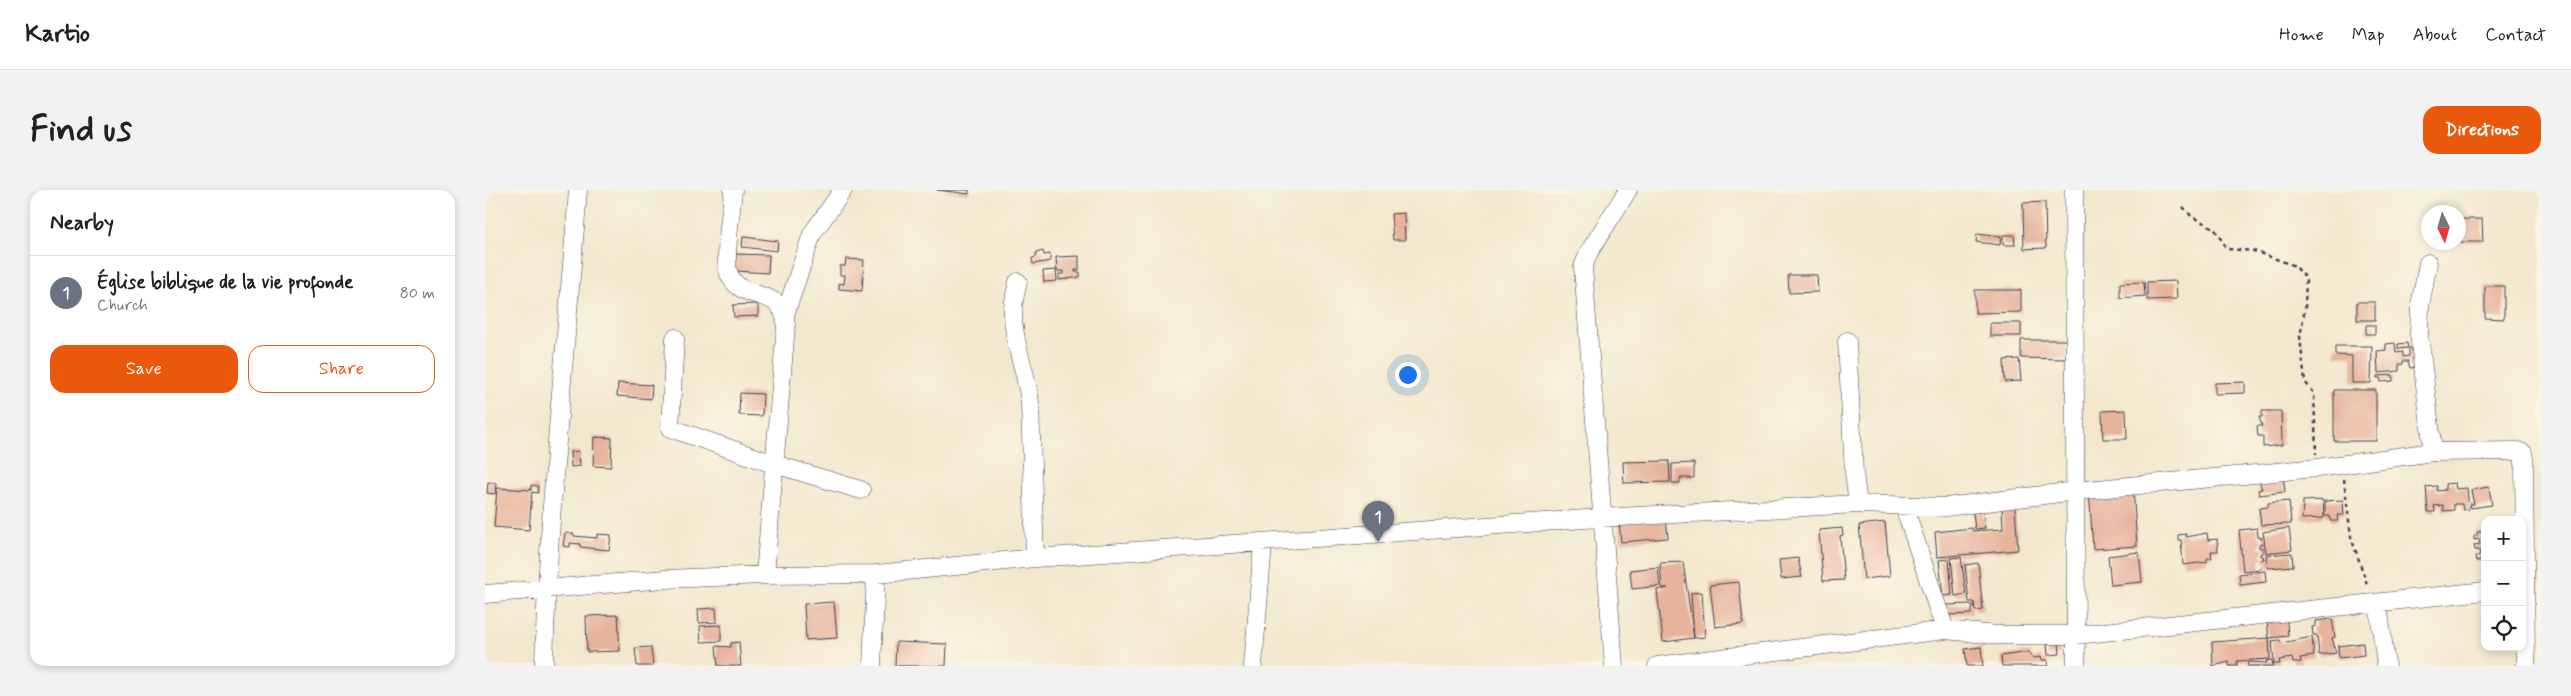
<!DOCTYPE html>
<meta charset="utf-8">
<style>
body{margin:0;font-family:Mynerve,sans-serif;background:#f2f2f2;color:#202124}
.controls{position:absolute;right:15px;bottom:15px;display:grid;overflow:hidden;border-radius:10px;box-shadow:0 2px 8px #0003}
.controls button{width:45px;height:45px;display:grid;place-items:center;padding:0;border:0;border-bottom:1px solid #e0e0e0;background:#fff;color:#202124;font:25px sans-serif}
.compass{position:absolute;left:1936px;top:15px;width:45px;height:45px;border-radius:50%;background:#fff;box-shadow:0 2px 8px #0003;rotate:175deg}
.you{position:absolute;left:922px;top:184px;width:18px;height:18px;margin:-12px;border:4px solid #fff;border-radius:50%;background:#1a73e8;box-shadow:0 0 0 8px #1a73e833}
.badge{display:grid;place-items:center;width:32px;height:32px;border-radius:50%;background:#ea580c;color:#fff;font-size:16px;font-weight:700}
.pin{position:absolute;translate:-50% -41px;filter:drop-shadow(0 1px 2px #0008)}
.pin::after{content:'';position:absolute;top:26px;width:18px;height:15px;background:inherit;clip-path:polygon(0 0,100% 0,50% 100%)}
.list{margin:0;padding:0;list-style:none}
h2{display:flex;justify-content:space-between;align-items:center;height:65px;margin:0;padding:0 20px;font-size:21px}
h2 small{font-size:16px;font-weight:400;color:#757577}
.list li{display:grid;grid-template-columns:32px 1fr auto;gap:15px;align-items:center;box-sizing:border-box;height:75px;padding:0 20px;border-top:1px solid #e0e0e0}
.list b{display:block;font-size:19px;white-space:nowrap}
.list p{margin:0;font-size:16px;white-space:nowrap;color:#757577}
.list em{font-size:16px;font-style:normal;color:#757577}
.actions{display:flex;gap:10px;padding:15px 20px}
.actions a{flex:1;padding:11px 0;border:1px solid #ea580c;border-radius:15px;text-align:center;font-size:18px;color:#ea580c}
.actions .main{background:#ea580c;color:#fff}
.icon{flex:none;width:28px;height:28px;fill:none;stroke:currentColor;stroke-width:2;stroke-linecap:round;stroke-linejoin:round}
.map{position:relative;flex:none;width:2056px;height:476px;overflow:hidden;border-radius:15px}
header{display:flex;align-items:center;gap:30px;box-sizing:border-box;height:70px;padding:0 25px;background:#fff;border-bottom:1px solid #e0e0e0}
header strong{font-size:24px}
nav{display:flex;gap:28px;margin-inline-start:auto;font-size:18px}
.intro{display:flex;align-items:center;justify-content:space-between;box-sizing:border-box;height:120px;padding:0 30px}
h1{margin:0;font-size:35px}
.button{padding:12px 22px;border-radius:15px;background:#ea580c;color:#fff;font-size:18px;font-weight:700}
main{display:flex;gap:30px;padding:0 30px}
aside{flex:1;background:#fff;border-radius:15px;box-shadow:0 2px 8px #0003}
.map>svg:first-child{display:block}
</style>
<header>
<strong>Kartio</strong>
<nav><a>Home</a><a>Map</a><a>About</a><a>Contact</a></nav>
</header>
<div class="intro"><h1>Find us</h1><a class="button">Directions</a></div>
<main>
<aside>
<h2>Nearby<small></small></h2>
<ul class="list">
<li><span class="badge" style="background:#6b7280">1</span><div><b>Église biblique de la vie profonde</b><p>Church</p></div><em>80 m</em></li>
</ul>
<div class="actions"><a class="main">Save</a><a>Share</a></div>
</aside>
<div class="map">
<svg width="2056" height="476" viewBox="0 0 2056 476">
<rect width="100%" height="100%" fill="#fcf5e5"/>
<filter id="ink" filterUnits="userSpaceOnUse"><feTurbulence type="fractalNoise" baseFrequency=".02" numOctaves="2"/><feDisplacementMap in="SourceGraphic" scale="10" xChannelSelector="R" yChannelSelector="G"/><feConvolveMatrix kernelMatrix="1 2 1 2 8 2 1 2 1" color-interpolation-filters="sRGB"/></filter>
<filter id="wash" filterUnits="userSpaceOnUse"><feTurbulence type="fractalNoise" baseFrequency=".0096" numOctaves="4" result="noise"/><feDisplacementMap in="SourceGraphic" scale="20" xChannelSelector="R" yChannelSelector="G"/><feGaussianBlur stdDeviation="1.12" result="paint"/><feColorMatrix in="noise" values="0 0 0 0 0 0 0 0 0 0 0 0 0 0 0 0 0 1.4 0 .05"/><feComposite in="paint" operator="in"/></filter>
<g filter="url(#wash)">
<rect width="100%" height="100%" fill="#f3e8cd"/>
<g id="blocks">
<path fill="#e7b39c" d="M452 0H484V4Z
M1560 12 1561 58 1539 59 1538 13Z
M919 23 920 50H908L906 24Z
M1974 29H1997L1998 52H1974Z
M1492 44 1516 47 1515 55 1491 52Z
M1518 45H1529L1530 55H1518Z
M258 47 293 51 292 61 257 57Z
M558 61 559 65 565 64 566 71 548 74 547 68 551 67V63Z
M251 64 284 65 283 83 250 81Z
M594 66V80H590V82H595V87L574 90V84H579V81H572L571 67Z
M361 69 379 70 377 101 354 99V93L359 94 360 85H355V76H360Z
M571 80 572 91 559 92 558 81Z
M1303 85H1332L1333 102 1304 103Z
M1691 91 1692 109 1662 110V92Z
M1659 92 1660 106 1635 108V93Z
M2000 96H2019V129L2000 128Z
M1490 100H1536V122L1490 123Z
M1872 112H1890V130H1872Z
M273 114V126L249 127 248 115Z
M1505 133H1536V146H1505Z
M1881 135H1890V144H1881Z
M1536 150H1581V169L1536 168Z
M1910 153 1911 163 1918 162V167L1924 166V158H1933L1935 177 1925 178 1923 171H1918V174H1914V181L1893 183 1892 161 1901 160V154Z
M1922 153 1923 158 1913 159V154Z
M1850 156H1887L1886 193H1867V166L1850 165Z
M1534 169 1536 191 1520 192 1519 170Z
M1908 185V191L1896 192 1895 188H1892V186Z
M1760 192V203L1730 204V193Z
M133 193 167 195 166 209 132 206Z
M1849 200H1891V251H1849Z
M255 203 278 204 277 226 254 225Z
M1641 220 1642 249H1618L1617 221Z
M1777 221H1796L1797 255 1778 257V246H1773L1772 236H1777L1774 227H1777Z
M109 247 127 248 126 277 108 276Z
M94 261 95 276 86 277 85 262Z
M1184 271 1185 292 1139 293 1138 272Z
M1209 273V288H1195V293H1187V274Z
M1798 284 1800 302 1774 305 1773 300 1777 299 1773 288Z
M3 292 11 293 10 304 2 303Z
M1970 293 1971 299 1982 298 1984 319 1978 320 1977 314H1969V320L1958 321V315L1949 316 1950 322H1943L1941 297 1952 296V301L1960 300V294Z
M46 295 53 296V303L47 302 44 340 9 337 12 298 46 300Z
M1648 297 1652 356 1608 359 1604 299Z
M2004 297 2007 315 1986 318 1985 314H1989L1986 300Z
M1838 310 1839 328 1817 329 1818 311Z
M1858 310 1859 325H1852L1853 331H1845V326H1840V311Z
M1804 311 1806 334 1776 335 1774 318 1783 317V313Z
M1530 317 1533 360 1452 367 1450 342 1487 338 1488 341 1518 339 1517 318Z
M1498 321 1500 338 1490 339 1488 323Z
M1181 328 1183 348 1136 352 1134 332Z
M1400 332 1405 386 1379 389 1374 335Z
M1357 338 1358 345 1355 346 1359 390 1338 391 1334 340Z
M1772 338 1773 347H1776L1777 354H1774V358L1778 357V363L1775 364V366H1778L1779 369 1775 370 1776 379 1758 381 1754 340Z
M1804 338 1807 360 1781 363 1778 342Z
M2000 341V370L1991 371 1990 367 1995 366 1994 360H1990L1989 355 1995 354 1994 349 1989 350V346L1992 345V342Z
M80 343 89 344V346L112 348V344L126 345 124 360 95 357V354L85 353V357L78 356Z
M1722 343 1723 350 1732 349 1733 361H1726L1727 368H1722V372L1698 375 1696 350H1693V345L1701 344V347Z
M1654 362 1657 392 1626 395 1623 366Z
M1807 363 1808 376 1783 378 1781 365Z
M1476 367 1481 404 1470 406 1466 368Z
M1313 368 1317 387 1296 389 1294 370Z
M1464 369 1467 405 1458 406 1454 370Z
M1198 372 1209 448 1178 452 1172 400 1183 398H1177L1175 373Z
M1493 373 1498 420 1490 421 1489 412H1484L1480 375Z
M1173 377 1175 396 1147 399 1145 380Z
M1780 381 1781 392 1755 395 1754 384Z
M1254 392 1258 434 1230 437 1225 395Z
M1217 402 1220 447 1209 448 1206 403Z
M349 412 352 448 321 450 319 414Z
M1485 414 1488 416 1486 424 1462 425 1461 415Z
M231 418 232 432 214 433 213 419Z
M1801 422 1803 446 1784 448 1781 424Z
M133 425 135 461 102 462 101 426Z
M1847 429 1850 447 1847 448 1851 463 1834 465 1832 445H1828L1827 437 1831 436V431Z
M236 435V451L216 452 215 436Z
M1827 447 1829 466 1815 468 1816 472 1808 473 1807 468 1794 470 1795 474H1789L1787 451 1795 450 1796 453Z
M1784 448 1785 469 1752 471V476H1744V472L1728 476 1727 452Z
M254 452 256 476H233L231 456 246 457V453Z
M411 452 462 454 461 476H410Z
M1574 453 1575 464 1563 465 1562 454Z
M1878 453 1879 465 1854 468 1853 456Z
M166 457 168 476H152L150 458Z
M1496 457 1498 476H1482L1480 459Z
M1544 462 1548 468 1556 467 1557 470H1562L1563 476H1517L1516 466Z
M1787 470 1788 476H1763L1762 472 1782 473 1781 471Z"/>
</g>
</g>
<g filter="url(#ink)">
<use href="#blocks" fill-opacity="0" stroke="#414051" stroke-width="1"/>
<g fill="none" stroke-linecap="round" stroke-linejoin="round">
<defs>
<path id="minor" d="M1589 0 1591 476
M1943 73 1935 116 1934 144 1948 262
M533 92C531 101 528 111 528 120 527 152 542 181 545 213L550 368
M301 122 327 44 358 0
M190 148 185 238 289 274 376 300
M1362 151 1369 283 1373 314
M1419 316 1460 440 1512 445H1591L2000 401
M280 385 391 384 550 368 1115 328 1373 314 1461 317 1591 301 1832 278 1948 262 2033 261 2038 263 2039 269 2041 476
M0 404 180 389 280 385 301 135C299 95 256 114 244 84 238 70 247 18 248 0
M1893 413 1901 476
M59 476C63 317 81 159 93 0
M387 476 391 384
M768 476 778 354
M1129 476 1098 77 1104 62 1143 0
M1172 476 1460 440"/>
</defs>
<use href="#minor" stroke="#414051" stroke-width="19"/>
<path stroke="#414051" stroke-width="2.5" stroke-dasharray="4 4" stroke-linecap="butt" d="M1698 17 1707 27 1729 38 1742 59 1769 61 1810 76 1821 88 1820 118 1815 147 1820 192 1829 203 1831 264
M1859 289 1866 347 1883 397"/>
<use href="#minor" stroke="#fff" stroke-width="18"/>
</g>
</g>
</svg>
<div class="controls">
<button>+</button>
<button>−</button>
<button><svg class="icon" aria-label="locate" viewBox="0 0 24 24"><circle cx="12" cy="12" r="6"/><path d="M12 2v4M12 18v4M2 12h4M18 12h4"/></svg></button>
</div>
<svg class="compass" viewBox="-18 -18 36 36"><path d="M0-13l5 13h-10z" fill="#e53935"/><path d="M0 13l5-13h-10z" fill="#757577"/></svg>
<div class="you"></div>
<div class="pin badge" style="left:893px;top:352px;background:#6b7280">1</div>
</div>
</main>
